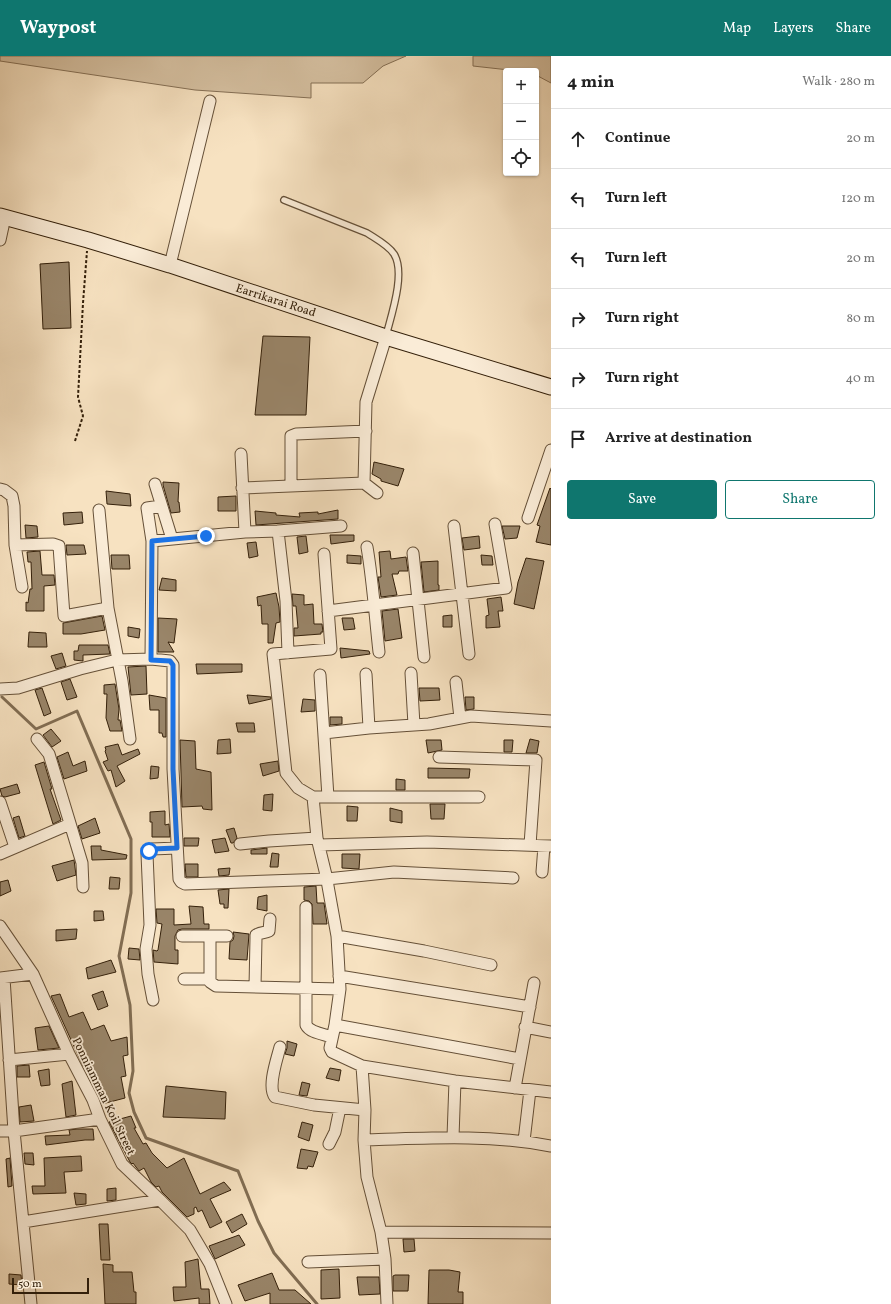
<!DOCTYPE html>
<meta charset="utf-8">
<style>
body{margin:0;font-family:Vollkorn,serif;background:#f2f2f2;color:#222}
.controls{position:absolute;right:12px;top:12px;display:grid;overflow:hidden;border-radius:4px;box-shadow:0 1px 3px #0004}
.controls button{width:36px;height:36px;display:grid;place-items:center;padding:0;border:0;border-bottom:1px solid #e0e0e0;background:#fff;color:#222;font:20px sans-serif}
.scale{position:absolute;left:12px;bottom:10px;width:77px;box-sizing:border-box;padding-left:4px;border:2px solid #34200a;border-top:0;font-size:11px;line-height:14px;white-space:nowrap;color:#34200a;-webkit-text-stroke:3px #faecd7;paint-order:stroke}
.stop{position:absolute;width:12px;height:12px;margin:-9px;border:3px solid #1a73e8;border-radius:50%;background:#fff}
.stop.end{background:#1a73e8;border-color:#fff;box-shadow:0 1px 4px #0008}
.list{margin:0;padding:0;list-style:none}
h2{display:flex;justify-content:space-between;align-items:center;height:52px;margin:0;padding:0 16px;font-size:17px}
h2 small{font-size:13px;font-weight:400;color:#767676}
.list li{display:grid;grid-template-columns:26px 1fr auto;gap:12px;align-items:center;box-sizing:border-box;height:60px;padding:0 16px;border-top:1px solid #e0e0e0}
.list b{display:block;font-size:15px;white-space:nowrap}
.list em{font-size:13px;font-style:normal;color:#767676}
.actions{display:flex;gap:8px;padding:12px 16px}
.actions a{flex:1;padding:9px 0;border:1px solid #0f766e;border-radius:4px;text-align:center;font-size:14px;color:#0f766e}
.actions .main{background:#0f766e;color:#fff}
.icon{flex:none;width:22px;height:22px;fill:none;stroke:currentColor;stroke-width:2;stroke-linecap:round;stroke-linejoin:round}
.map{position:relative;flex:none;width:551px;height:1248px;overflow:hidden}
header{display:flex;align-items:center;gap:24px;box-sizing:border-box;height:56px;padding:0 20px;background:#0f766e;color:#fff}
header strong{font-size:19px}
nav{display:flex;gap:22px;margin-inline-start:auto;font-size:14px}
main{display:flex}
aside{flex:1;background:#fff}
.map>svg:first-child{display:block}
</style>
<header>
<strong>Waypost</strong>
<nav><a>Map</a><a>Layers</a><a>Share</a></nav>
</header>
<main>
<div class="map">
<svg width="551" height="1248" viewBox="0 0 551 1248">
<rect width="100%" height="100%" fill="#f7e2c1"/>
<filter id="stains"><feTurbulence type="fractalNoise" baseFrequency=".005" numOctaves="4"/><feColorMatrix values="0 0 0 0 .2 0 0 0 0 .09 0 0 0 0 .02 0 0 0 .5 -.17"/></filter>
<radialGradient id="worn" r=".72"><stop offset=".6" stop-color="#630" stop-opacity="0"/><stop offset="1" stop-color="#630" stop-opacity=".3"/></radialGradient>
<path fill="#d6c1a2" stroke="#857056" d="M0 0H406L383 10 363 27H311V42L195 34 0 5Z
M473 0H551V27L536 19V15H518L473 10Z"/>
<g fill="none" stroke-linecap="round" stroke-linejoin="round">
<path stroke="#816d53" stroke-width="3" d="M2 641 36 673 77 655 131 783V837L119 900 130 949 133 1015 129 1037 134 1056 146 1082 238 1115 258 1165 274 1197 317 1248"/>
</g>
<path fill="#998569" stroke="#34200a" d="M69 206 71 272 43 273 40 208Z
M263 280 310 281 306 359H255Z
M374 406 404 413 398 430 381 425V423L372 418Z
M163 426 179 427 178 446H179L180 456 171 457 163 429Z
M550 432 551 433V489L536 486 540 470 537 469Z
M106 435 130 438 131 450 107 448Z
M236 440V455H218V441Z
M338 454V463L256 469 255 455 276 457V459L300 461 299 457 318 456V458Z
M82 456 83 467 64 469 63 457Z
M25 469 37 470 38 481 26 482Z
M502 470H520L517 482 505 483Z
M330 479H354V485L331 488Z
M306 480 308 496 299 498 297 481Z
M479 480 480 492 464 494 462 482Z
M256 486 258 500 249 502 247 487Z
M66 489H84L86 498 67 499Z
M40 495 42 519H54L55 529 44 530V555H26V546L28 547 30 533H32L31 506H28L27 496Z
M390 495 391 503 406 501 408 515H399L398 518H392L397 539 381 541 378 521H381L379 496Z
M111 499H129L130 513H112Z
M347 499 361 500V508L347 507Z
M481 499 492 500 493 509H482Z
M526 502 544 505 534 553 514 548 518 526Z
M438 505V529H439V534L424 536 421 506Z
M162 522 176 524V535L159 534Z
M276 537 279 551 280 566 276 567 273 587H268V568H262L261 549 258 550 257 541Z
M292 538 304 539V549L313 548 314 568H322L323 576H321V578L294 580V572H298L296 550H293Z
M501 541 503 555H498L500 571 486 572V560L489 559 487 543Z
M398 553 402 582 385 585 382 555Z
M452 559V571H443V560Z
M102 560 105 574 81 578H63V567Z
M158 562 177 563 174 587 168 586 174 596H158Z
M342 562H353L355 573 344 574Z
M128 571 140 573 139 582 128 580Z
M29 576 46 577 47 591H28Z
M79 589H108L110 598 83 599V605L74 604V595H78Z
M340 592 369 595 370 598 341 602Z
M62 597 66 610 56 613 51 600Z
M196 608H242V616L197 618Z
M146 610 147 638 131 639 128 611Z
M70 623 77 641 67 644 61 626Z
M115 628 119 653 118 664H120L122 675H110L106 662 107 638H104V629Z
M42 632 51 657 44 660 35 634Z
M419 632H439L440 644 420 645Z
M149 639 166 642V681H163L162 677H159V654H150Z
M247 639 271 641V643L249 648Z
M465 641H474V653L466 654Z
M303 643 315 644V655L301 656Z
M330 661H342V668L330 669Z
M236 667H254L255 676H238Z
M51 673 61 685 52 691 43 679Z
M230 683 231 697 217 698 218 684Z
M530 683 539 685 537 697H526Z
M180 684 195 685 196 713 211 716 212 754 203 753 202 750 182 751Z
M426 684H441L442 694 428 697Z
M504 684H513L512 696H504Z
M118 688 122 699 138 693 140 698 117 710 125 725 116 731 111 714 108 715 103 706 108 704 105 695 106 694 105 691Z
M68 696 73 710 85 705 87 715 64 723 57 701Z
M278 705 279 715 263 720 260 708Z
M44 706 52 733H50L61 764 53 768 42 732 35 709Z
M151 710 159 711 158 722 150 723Z
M428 712 470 713 469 722H428Z
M396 723 405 724V734H396Z
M17 728 20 737 5 741 2 740 0 733Z
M273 738 272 755 263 754 264 739Z
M430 748H445L444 763H431Z
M347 750 358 751 357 765H347Z
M390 752 402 755V767L390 765Z
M165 755V769L169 768 170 781H152V766H150V756Z
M19 760 25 780 19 782 13 762Z
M95 762 100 777 82 783 78 770Z
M234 772 237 782 233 787H231L226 774Z
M184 782H199L198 790H184Z
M225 782 229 795 215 797 212 784Z
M91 790H101V794L127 799 126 803 92 804Z
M267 792V798H251V794Z
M272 797 279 798 278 811H270Z
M342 798H360L359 813 342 812Z
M74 804 76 819 57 825 52 810Z
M185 808H198V821H186Z
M230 812 229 819 219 820 218 813Z
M110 821 120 822 119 833H109Z
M8 824 11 835 0 840V826Z
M316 830 317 847H324L327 868H313L312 848 309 845 304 844V831Z
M229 833 228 852H224V848H220L218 834Z
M267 839V855L257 853 258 841Z
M189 850 203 851 204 868H209V873H182L178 874 175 880V894H178V908L154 906 153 894 157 895 158 894 162 868 157 867 156 853H174V869L191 868Z
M94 855H103L104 864 94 865Z
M77 873 76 883 56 885V874Z
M233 876 249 878 247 904 229 903 230 886 233 884 234 880Z
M129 892 139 893 140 904 128 903Z
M111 904 116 916 88 923 86 912Z
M103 935 108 950 98 954 92 939Z
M60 938 69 961 83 956 91 974 104 969 111 985 127 981 128 999 123 1000 126 1020 121 1021 125 1042 102 1048 97 1028 96 1029 93 1018 89 1019 86 1009 83 1010 51 940Z
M49 970 59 992 38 994 35 972Z
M287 985 297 988 294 1000 285 998 287 992Z
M29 1009 30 1021H17V1010Z
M330 1012 341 1014 339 1025 326 1022Z
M49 1013 50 1029 41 1030 38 1015Z
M72 1025 76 1059 66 1061 62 1028Z
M302 1026 310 1028 307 1040 299 1039Z
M166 1030 226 1036 225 1063 163 1061Z
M31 1049 34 1065 20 1066 19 1051Z
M131 1060 136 1072H134L143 1088 146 1087 152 1097 167 1112 184 1102 200 1138 224 1126 231 1134 210 1143 222 1166 210 1172 202 1154 198 1156 196 1151 194 1152V1158L187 1161 162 1136 159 1130 156 1131 151 1126 144 1112 139 1115 133 1107 132 1108 130 1106 109 1066Z
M302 1066 313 1069 309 1085 298 1081Z
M77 1073H93L94 1084H85L46 1089 45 1080 70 1079 69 1074Z
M301 1093 318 1096 313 1111 308 1110 307 1113 297 1112Z
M24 1097H33L34 1109 25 1108Z
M81 1100 82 1115 64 1116 66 1137 33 1138 32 1130H45L44 1102Z
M10 1102 12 1130 8 1131 6 1103Z
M116 1132V1144L107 1145V1133Z
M74 1137 86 1138V1148L76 1149Z
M242 1158 247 1168 232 1177 226 1166Z
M99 1168H108L110 1204H101Z
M239 1179 245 1189 215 1203 209 1190Z
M403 1183H414L415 1195 404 1196Z
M198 1203 201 1233H209L210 1248H199V1242L174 1245 173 1231H186L185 1206Z
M103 1208 113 1209V1216H132L134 1236H136V1248H105Z
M339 1213 340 1242 321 1243V1214Z
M429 1214H449L460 1216 458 1236H463V1248H428Z
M272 1217 279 1234H295L311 1248H270V1237L245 1245 238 1229Z
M9 1218 21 1219 22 1229 9 1228Z
M395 1219H409L408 1235H393V1220Z
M357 1221H379L380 1238 359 1239Z"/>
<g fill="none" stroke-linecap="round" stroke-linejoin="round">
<defs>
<path id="lane" d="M284 144 367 177C376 183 388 189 394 198 406 217 391 260 386 280"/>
<path id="street" d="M0 184 5 161
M170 209 210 45
M241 398 245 476
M155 428 172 483
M291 430V380L296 378 366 375
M242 432 364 427
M0 433 4 434 12 440 14 450 15 489 22 531
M377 437 364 427 366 346 386 281
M99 454 108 552 122 625 130 683
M528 462 551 394
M454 470 469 598
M278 475 286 545 288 597
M152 485 245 476 278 475 341 470
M15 489 53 488 59 490 64 560 108 552
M367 491C373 526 375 561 379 596
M413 497 424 601
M324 498 331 593 273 598 286 717 298 732 313 741H479
M328 555 506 532 495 468
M151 603 152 485 147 452 161 450
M411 617 414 669
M366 618 369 672
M320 619 328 741
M456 626 460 662
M0 633 18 632 80 613 117 604 151 603 170 605 173 609V713L179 823 181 826 185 828 327 823 394 816 513 822
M324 677 369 672 429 668 471 660 551 665
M37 683 49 698 82 807 83 831
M439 701 536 704 530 789
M313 741 317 782 326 819 337 880 424 895 491 909
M0 746 15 791
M240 788 269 785 317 782
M319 789 427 786 551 790
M0 798 70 768
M542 816 544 790
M306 851V969C310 977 324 978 332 981
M0 870 33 918 69 998 93 1044 100 1063 122 1108 160 1144 190 1174 210 1208 226 1248
M182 880H227
M210 880V926L216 930 340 933
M337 880 340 933 335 969 330 992 332 996 362 1010 455 1025 551 1036
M339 920 530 951
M0 922 33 918
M4 922 14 1075 31 1248
M184 923H210
M255 931 256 882V879C261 876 265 877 269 875L270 863
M153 944 148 918 146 893 150 869 147 798 152 793 177 792
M335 969 520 1003
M525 971 551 976
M280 991C277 1003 267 1031 275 1041L314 1049 365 1054
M9 1004 69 998
M362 1010 365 1054 364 1084 367 1121 381 1176 385 1203 387 1248
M515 1032 534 927
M0 1075H14L100 1063
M453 1081 455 1025
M364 1084C427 1082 489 1078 551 1090
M524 1085 530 1034
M329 1088 335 1076 340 1052
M23 1166 160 1144
M381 1176 551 1177
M308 1206 385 1203"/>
<path id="secondary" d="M0 160 88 184 170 209 386 281 551 331"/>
</defs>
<use href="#lane" stroke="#655038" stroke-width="8"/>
<use href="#street" stroke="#655038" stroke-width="13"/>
<use href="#secondary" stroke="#34200a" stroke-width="17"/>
<path stroke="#34200a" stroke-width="2" stroke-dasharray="3 2" stroke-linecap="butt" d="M75 385 83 360 78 341 83 247 87 195"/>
<use href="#lane" stroke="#faecd7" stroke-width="5.5"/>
<use href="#street" stroke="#faecd7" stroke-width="11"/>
<use href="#secondary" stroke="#faecd7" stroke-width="15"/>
</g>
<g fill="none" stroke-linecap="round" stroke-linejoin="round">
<path stroke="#1a73e8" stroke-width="5" d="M149 795 152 793 177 792 173 713V609L170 605 151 604 152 485 206 480"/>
</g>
<g text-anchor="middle" stroke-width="3.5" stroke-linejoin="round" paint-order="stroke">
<g font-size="12" fill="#34200a" stroke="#faecd7">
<text transform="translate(276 244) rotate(18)" y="4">Earrikarai Road</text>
<text transform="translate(104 1040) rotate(64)" y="4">Ponniamman Koil Street</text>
</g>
</g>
<rect width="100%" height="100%" filter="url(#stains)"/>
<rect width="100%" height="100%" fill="url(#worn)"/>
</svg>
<div class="controls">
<button>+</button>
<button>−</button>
<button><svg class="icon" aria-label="locate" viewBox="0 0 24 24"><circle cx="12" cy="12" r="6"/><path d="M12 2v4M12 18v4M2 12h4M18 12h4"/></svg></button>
</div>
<div class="scale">50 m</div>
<div class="stop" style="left:149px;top:795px"></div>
<div class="stop end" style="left:206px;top:480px"></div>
</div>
<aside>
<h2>4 min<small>Walk · 280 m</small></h2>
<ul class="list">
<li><svg class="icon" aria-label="ahead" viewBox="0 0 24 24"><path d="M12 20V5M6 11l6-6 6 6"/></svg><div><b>Continue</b></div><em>20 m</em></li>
<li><svg class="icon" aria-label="left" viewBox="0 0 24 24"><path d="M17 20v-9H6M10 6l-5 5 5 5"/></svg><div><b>Turn left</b></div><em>120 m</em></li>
<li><svg class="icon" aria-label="left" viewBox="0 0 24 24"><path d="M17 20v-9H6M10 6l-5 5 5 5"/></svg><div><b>Turn left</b></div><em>20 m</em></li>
<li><svg class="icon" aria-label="right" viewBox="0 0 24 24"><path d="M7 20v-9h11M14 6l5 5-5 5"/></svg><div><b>Turn right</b></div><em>80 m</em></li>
<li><svg class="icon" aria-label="right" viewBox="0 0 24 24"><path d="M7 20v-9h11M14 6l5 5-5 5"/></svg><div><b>Turn right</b></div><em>40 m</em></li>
<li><svg class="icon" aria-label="arrive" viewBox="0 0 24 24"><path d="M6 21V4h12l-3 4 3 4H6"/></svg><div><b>Arrive at destination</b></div></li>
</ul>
<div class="actions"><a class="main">Save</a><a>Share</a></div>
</aside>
</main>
